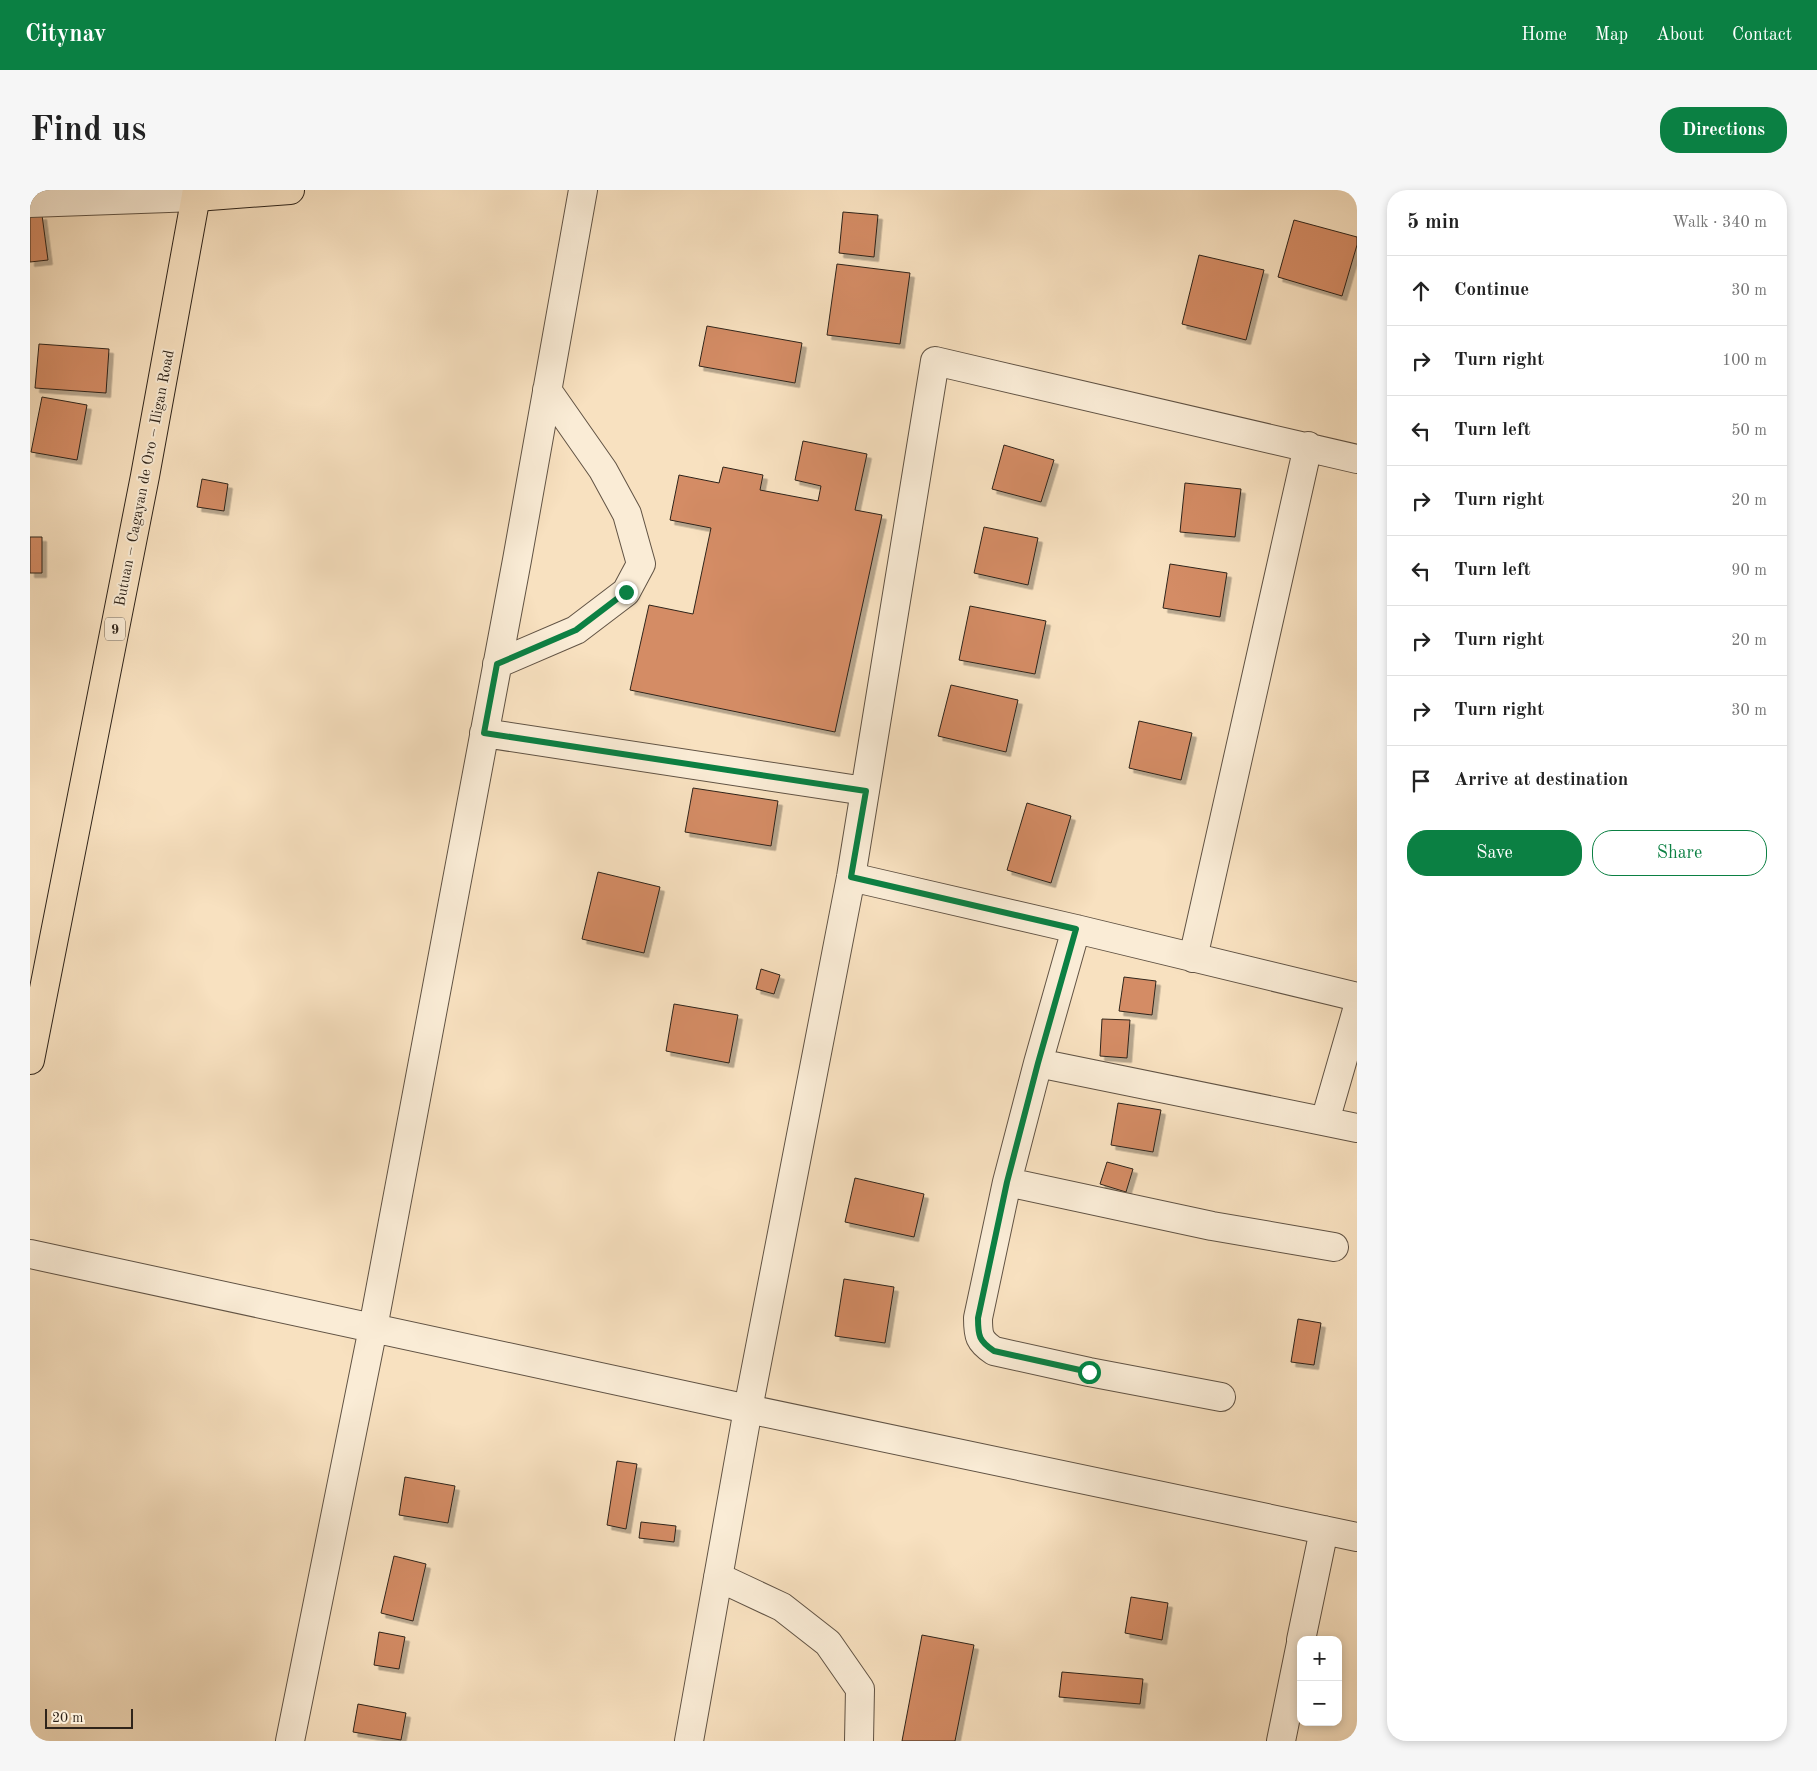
<!DOCTYPE html>
<meta charset="utf-8">
<style>
body{margin:0;font-family:"Old Standard TT",serif;background:#f6f6f6;color:#222}
.controls{position:absolute;right:15px;bottom:15px;display:grid;overflow:hidden;border-radius:10px;box-shadow:0 2px 8px #0003}
.controls button{width:45px;height:45px;display:grid;place-items:center;padding:0;border:0;border-bottom:1px solid #e0e0e0;background:#fff;color:#222;font:25px sans-serif}
.scale{position:absolute;left:15px;bottom:12px;width:88px;box-sizing:border-box;padding-left:5px;border:2px solid #2f241a;border-top:0;font-size:14px;line-height:18px;white-space:nowrap;color:#2f241a;-webkit-text-stroke:4px #faecd6;paint-order:stroke}
.stop{position:absolute;width:15px;height:15px;margin:-11px;border:4px solid #0b8043;border-radius:50%;background:#fff}
.stop.end{background:#0b8043;border-color:#fff;box-shadow:0 1px 5px #0008}
.list{margin:0;padding:0;list-style:none}
h2{display:flex;justify-content:space-between;align-items:center;height:65px;margin:0;padding:0 20px;font-size:21px}
h2 small{font-size:16px;font-weight:400;color:#767676}
.list li{display:grid;grid-template-columns:32px 1fr auto;gap:15px;align-items:center;box-sizing:border-box;height:70px;padding:0 20px;border-top:1px solid #e0e0e0}
.list b{display:block;font-size:19px;white-space:nowrap}
.list em{font-size:16px;font-style:normal;color:#767676}
.actions{display:flex;gap:10px;padding:15px 20px}
.actions a{flex:1;padding:11px 0;border:1px solid #0b8043;border-radius:20px;text-align:center;font-size:18px;color:#0b8043}
.actions .main{background:#0b8043;color:#fff}
.icon{flex:none;width:28px;height:28px;fill:none;stroke:currentColor;stroke-width:2;stroke-linecap:round;stroke-linejoin:round}
.map{position:relative;flex:none;width:1327px;height:1551px;overflow:hidden;border-radius:20px}
header{display:flex;align-items:center;gap:30px;box-sizing:border-box;height:70px;padding:0 25px;background:#0b8043;color:#fff}
header strong{font-size:24px}
nav{display:flex;gap:28px;margin-inline-start:auto;font-size:18px}
.intro{display:flex;align-items:center;justify-content:space-between;box-sizing:border-box;height:120px;padding:0 30px}
h1{margin:0;font-size:35px}
.button{padding:12px 22px;border-radius:20px;background:#0b8043;color:#fff;font-size:18px;font-weight:700}
main{display:flex;gap:30px;padding:0 30px}
aside{flex:1;background:#fff;border-radius:20px;box-shadow:0 2px 8px #0003}
.map>svg:first-child{display:block}
</style>
<header>
<strong>Citynav</strong>
<nav><a>Home</a><a>Map</a><a>About</a><a>Contact</a></nav>
</header>
<div class="intro"><h1>Find us</h1><a class="button">Directions</a></div>
<main>
<div class="map">
<svg width="1327" height="1551" viewBox="0 0 1327 1551">
<defs>
<filter id="shadow"><feDropShadow dx="4.5" dy="4.5" stdDeviation="0" flood-color="#0004"/></filter>
</defs>
<rect width="100%" height="100%" fill="#f8e1c0"/>
<filter id="stains"><feTurbulence type="fractalNoise" baseFrequency=".004" numOctaves="4"/><feColorMatrix values="0 0 0 0 .2 0 0 0 0 .09 0 0 0 0 .02 0 0 0 .5 -.17"/></filter>
<radialGradient id="worn" r=".72"><stop offset=".6" stop-color="#630" stop-opacity="0"/><stop offset="1" stop-color="#630" stop-opacity=".3"/></radialGradient>
<path fill="#d48c65" stroke="#2f241a" filter="url(#shadow)" d="M813 22 848 25 844 67 809 63Z
M12 25 18 70 0 72V27Z
M1264 30 1327 47V55L1312 106 1248 87Z
M1169 65 1234 80 1216 150 1152 134Z
M807 74 880 83 870 154 797 145Z
M677 136 772 153 765 193 669 176Z
M9 154 79 159 76 203 5 198Z
M12 207 57 215 47 270 1 262Z
M773 251 837 264 825 320 852 325 805 542 600 500 619 415 663 424 681 338 640 330 649 285 689 293 693 277 733 285 730 300 788 311 791 296 765 290Z
M974 255 1024 270 1011 312 962 299Z
M172 289 198 294 194 321 167 317Z
M1155 293 1211 299 1205 347 1150 342Z
M954 337 1008 348 998 395 944 383Z
M0 347H12V383H0Z
M1140 374 1197 383 1190 427 1133 418Z
M940 416 1016 431 1005 484 929 470Z
M921 495 988 510 976 562 908 546Z
M1109 531 1162 543 1151 590 1099 578Z
M663 598 748 611 741 656 655 642Z
M997 613 1041 626 1021 693 977 680Z
M568 682 630 697 614 763 552 749Z
M731 779 750 785 744 804 726 799Z
M1094 787 1126 791 1122 825 1089 821Z
M644 814 708 825 699 873 636 861Z
M1072 829 1100 830 1097 868 1070 866Z
M1088 913 1131 920 1123 962 1081 955Z
M1077 972 1103 979 1096 1002 1070 994Z
M825 988 894 1004 884 1047 815 1032Z
M814 1089 864 1097 855 1153 805 1146Z
M1268 1129 1291 1133 1284 1175 1261 1172Z
M587 1271 607 1274 596 1339 577 1335Z
M375 1287 425 1296 418 1333 369 1325Z
M611 1332 646 1336 644 1352 609 1348Z
M364 1366 396 1374 383 1431 351 1423Z
M1101 1407 1138 1413 1132 1450 1095 1443Z
M349 1442 375 1447 369 1479 344 1475Z
M892 1445 944 1455 925 1551H872Z
M1032 1482 1113 1489 1110 1514 1029 1507Z
M328 1514 376 1523 371 1550 323 1542Z"/>
<g fill="none" stroke-linecap="round" stroke-linejoin="round">
<defs>
<path id="minor" d="M0 13 166 7
M467 474 546 440 596 402 611 374 597 324 573 280 517 200
M454 543 835 601
M821 687 1046 739 1327 807
M1046 739 1008 873 977 992 948 1128C948 1146 949 1151 964 1161L1059 1182 1191 1207
M1163 768 1278 256
M1008 873 1327 938
M1295 931 1327 820
M977 992 1182 1036 1304 1057
M0 1064 718 1219 1327 1347
M688 1387 752 1417 798 1453 830 1499 829 1551
M1271 1450 1294 1340
M260 1551 343 1138 487 370 553 0
M659 1551 718 1219 821 687 905 171 1327 269
M1251 1551 1271 1453"/>
<path id="major" d="M166 7 260 0"/>
<path id="highway" d="M0 870 115 286 167 0"/>
</defs>
<use href="#minor" stroke="#615344" stroke-width="30"/>
<use href="#major" stroke="#2f241a" stroke-width="30"/>
<use href="#highway" stroke="#2f241a" stroke-width="30"/>
<use href="#minor" stroke="#faecd6" stroke-width="28"/>
<use href="#major" stroke="#f8e1c0" stroke-width="28"/>
<use href="#highway" stroke="#f8e1c0" stroke-width="28"/>
</g>
<g fill="none" stroke-linecap="round" stroke-linejoin="round">
<path stroke="#0b8043" stroke-width="6" d="M596 402 546 440 467 474 454 543 836 601 821 687 1046 739 1008 873 977 992 948 1128C948 1146 949 1151 964 1161L1059 1182"/>
</g>
<g text-anchor="middle" stroke-width="4" stroke-linejoin="round" paint-order="stroke">
<rect fill="#faecd6" stroke="#6c6052" stroke-width="1" x="75" y="427.5" width="20" height="23" rx="4"/>
<g font-size="14" font-weight="bold" fill="#2f241a">
<text x="85" y="444">9</text>
</g>
<g font-size="15" fill="#2f241a" stroke="#faecd6">
<text transform="translate(114 288) rotate(-79)" y="5">Butuan – Cagayan de Oro – Iligan Road</text>
</g>
</g>
<rect width="100%" height="100%" filter="url(#stains)"/>
<rect width="100%" height="100%" fill="url(#worn)"/>
</svg>
<div class="controls">
<button>+</button>
<button>−</button>
</div>
<div class="scale">20 m</div>
<div class="stop" style="left:1059px;top:1182px"></div>
<div class="stop end" style="left:596px;top:402px"></div>
</div>
<aside>
<h2>5 min<small>Walk · 340 m</small></h2>
<ul class="list">
<li><svg class="icon" aria-label="ahead" viewBox="0 0 24 24"><path d="M12 20V5M6 11l6-6 6 6"/></svg><div><b>Continue</b></div><em>30 m</em></li>
<li><svg class="icon" aria-label="right" viewBox="0 0 24 24"><path d="M7 20v-9h11M14 6l5 5-5 5"/></svg><div><b>Turn right</b></div><em>100 m</em></li>
<li><svg class="icon" aria-label="left" viewBox="0 0 24 24"><path d="M17 20v-9H6M10 6l-5 5 5 5"/></svg><div><b>Turn left</b></div><em>50 m</em></li>
<li><svg class="icon" aria-label="right" viewBox="0 0 24 24"><path d="M7 20v-9h11M14 6l5 5-5 5"/></svg><div><b>Turn right</b></div><em>20 m</em></li>
<li><svg class="icon" aria-label="left" viewBox="0 0 24 24"><path d="M17 20v-9H6M10 6l-5 5 5 5"/></svg><div><b>Turn left</b></div><em>90 m</em></li>
<li><svg class="icon" aria-label="right" viewBox="0 0 24 24"><path d="M7 20v-9h11M14 6l5 5-5 5"/></svg><div><b>Turn right</b></div><em>20 m</em></li>
<li><svg class="icon" aria-label="right" viewBox="0 0 24 24"><path d="M7 20v-9h11M14 6l5 5-5 5"/></svg><div><b>Turn right</b></div><em>30 m</em></li>
<li><svg class="icon" aria-label="arrive" viewBox="0 0 24 24"><path d="M6 21V4h12l-3 4 3 4H6"/></svg><div><b>Arrive at destination</b></div></li>
</ul>
<div class="actions"><a class="main">Save</a><a>Share</a></div>
</aside>
</main>
